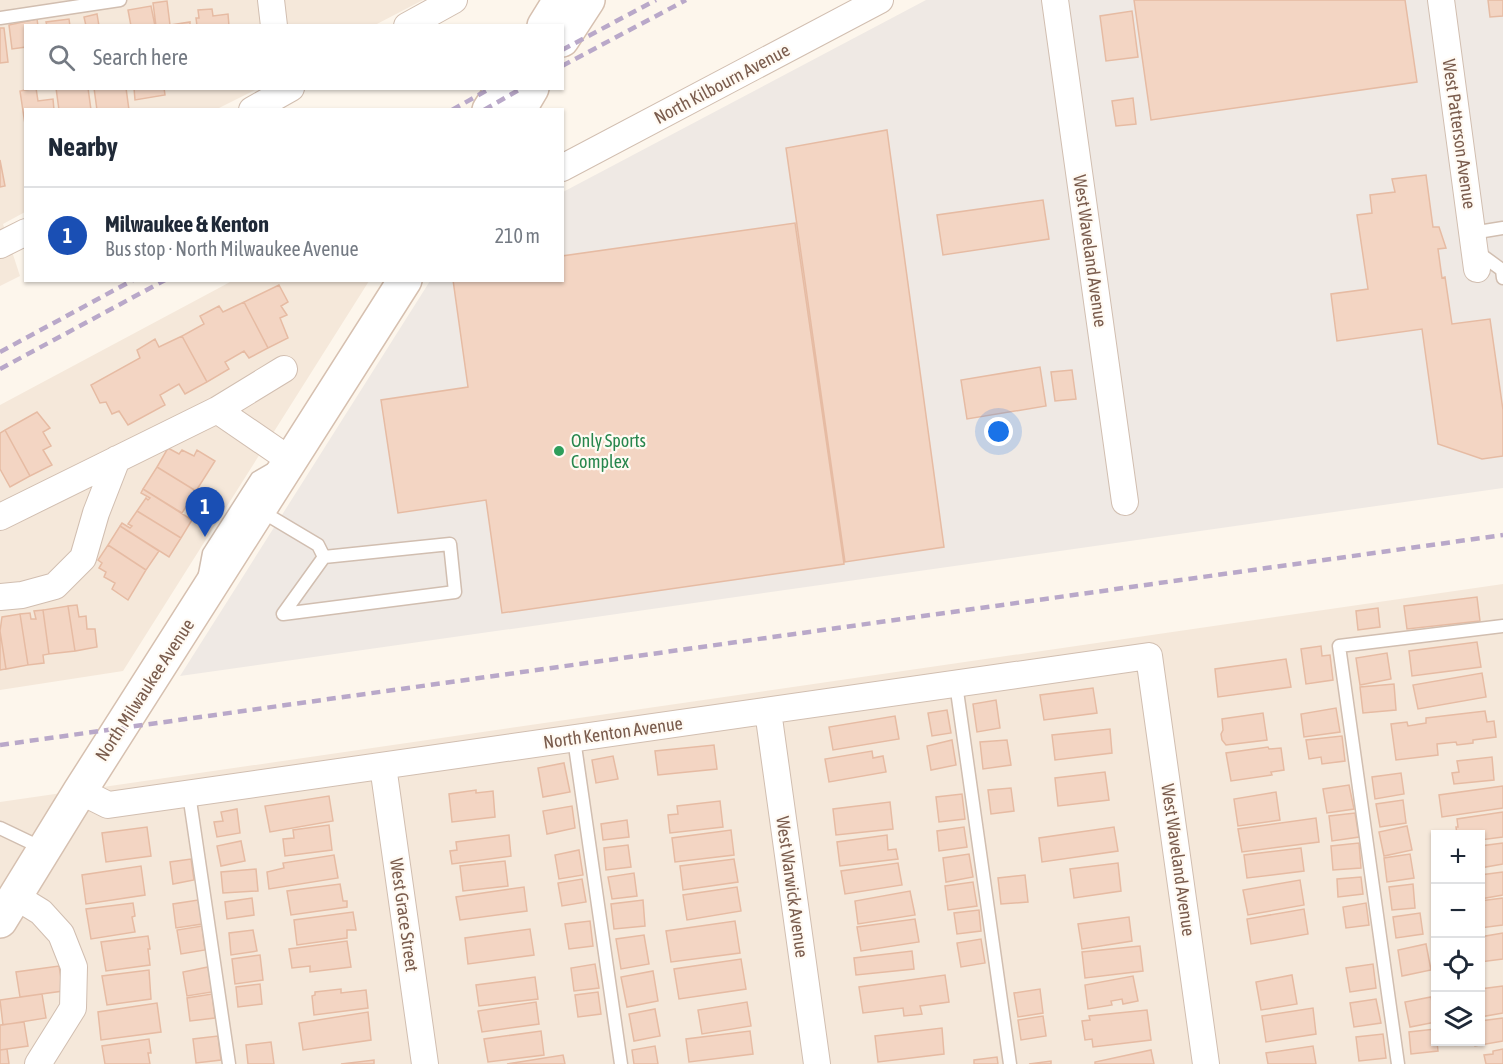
<!DOCTYPE html>
<meta charset="utf-8">
<style>
body{margin:0;font-family:"Asap Condensed",sans-serif;background:#f2f2f3;color:#1f2937}
.controls{position:absolute;right:18px;bottom:18px;display:grid;overflow:hidden;border-radius:0px;box-shadow:0 2px 4px #0004}
.controls button{width:54px;height:54px;display:grid;place-items:center;padding:0;border:0;border-bottom:2px solid #e0e1e3;background:#fff;color:#1f2937;font:30px sans-serif}
.you{position:absolute;left:999px;top:432px;width:21px;height:21px;margin:-15px;border:4px solid #fff;border-radius:50%;background:#1a73e8;box-shadow:0 0 0 9px #1a73e833}
.badge{display:grid;place-items:center;width:39px;height:39px;border-radius:50%;background:#e76f51;color:#fff;font-size:20px;font-weight:700}
.pin{position:absolute;translate:-50% -50px;filter:drop-shadow(0 2px 3px #0008)}
.pin::after{content:'';position:absolute;top:32px;width:21px;height:18px;background:inherit;clip-path:polygon(0 0,100% 0,50% 100%)}
.list{margin:0;padding:0;list-style:none}
h2{display:flex;justify-content:space-between;align-items:center;height:78px;margin:0;padding:0 24px;font-size:26px}
h2 small{font-size:20px;font-weight:400;color:#747a83}
.list li{display:grid;grid-template-columns:39px 1fr auto;gap:18px;align-items:center;box-sizing:border-box;height:96px;padding:0 24px;border-top:2px solid #e0e1e3}
.list b{display:block;font-size:22px;white-space:nowrap}
.list p{margin:0;font-size:20px;white-space:nowrap;color:#747a83}
.list em{font-size:20px;font-style:normal;color:#747a83}
.icon{flex:none;width:33px;height:33px;fill:none;stroke:currentColor;stroke-width:2;stroke-linecap:round;stroke-linejoin:round}
.map{position:relative;flex:none;width:1503px;height:1064px;overflow:hidden}
.search{position:absolute;background:#fff;box-shadow:0 2px 4px #0004;left:24px;top:24px;width:540px;height:66px;display:flex;align-items:center;gap:15px;box-sizing:border-box;padding:0 21px;border-radius:0px;color:#747a83;font-size:22px}
.panel{position:absolute;background:#fff;box-shadow:0 2px 4px #0004;left:24px;top:108px;width:540px;height:174px;border-radius:0px}
.map>svg:first-child{display:block}
</style>
<div class="map">
<svg width="1503" height="1064" viewBox="0 0 1503 1064">
<rect width="100%" height="100%" fill="#fdf6ec"/>
<path fill="#f5e8da" fill-rule="evenodd" d="M0 0H423L375 25 26 26V88L257 89 217 109 26 110 25 212 3 224 20 276 0 286Z
M232 281H369L123 671 0 690V405Z
M1503 584V1064H0V802ZM1436 834H1480V1042H1436Z"/>
<path fill="#efe9e4" d="M926 0H1503V488L180 676 430 281 562 280 563 192Z"/>
<path fill="#f3d5c3" stroke="#e6bba3" stroke-width="1.5" d="M1134 0H1405L1417 82 1151 120Z
M1488 0H1503V16L1490 17Z
M167 1 170 25 156 26 153 3Z
M151 6 155 26H131L128 10Z
M212 9 213 16 228 14 229 26H197L196 18H199L198 10Z
M1132 11 1138 57 1106 61 1100 16Z
M97 14 99 26H86L84 17Z
M37 19 38 26H26V47L12 49 9 25Z
M69 19 70 26H47L46 22Z
M190 22V26H171V25Z
M0 28H4L8 62 0 63Z
M36 88 38 101 53 99 54 110H26V131L20 91Z
M56 88H88L91 110H59Z
M94 88H126L129 110H97Z
M134 88H164L165 95 135 100Z
M1133 98 1136 124 1116 126 1112 101Z
M887 130 944 547 845 562 786 148Z
M0 160 5 186 0 187Z
M1426 175 1433 227H1439L1446 248 1438 249 1442 278 1445 277 1452 324 1490 319 1503 410V456L1482 459 1438 444 1422 329 1337 341 1331 294 1368 289 1357 215 1372 213 1370 195 1395 192 1392 179Z
M1043 200 1049 239 943 255 937 215Z
M795 223 844 564 502 613 486 500 398 513 381 400 468 387 453 280H562V256Z
M279 285 288 302 281 306 287 315 280 318 288 338 268 348 244 302Z
M244 302 268 348 249 358 244 351 225 362 229 369 207 382 182 336 204 324 200 316 219 306 223 312Z
M182 336 207 382 185 394 179 384 160 395 165 405 128 425 119 411 112 414 106 402 100 403 91 385 140 358 137 350 155 339 159 347Z
M1040 367 1046 406 967 419 961 380Z
M1072 370 1076 399 1055 401 1051 372Z
M37 412 50 428 43 432 51 446 43 450 52 465 30 476 5 430Z
M5 430 30 476 10 487 0 469V433Z
M168 448 179 454 182 450 194 456 197 450 215 461 196 491 157 467Z
M157 467 196 491 182 513 143 489Z
M143 489 192 520 181 538 137 511 146 498 148 500 150 498 141 493Z
M137 511 181 538 169 557 120 526 122 523 130 528 132 526 128 524Z
M120 526 159 551 146 570 108 545Z
M108 545 146 570 128 600 112 589 115 583 104 577 106 572 99 568 102 563 98 560Z
M1477 597 1480 621 1407 629 1404 606Z
M77 605 79 617 86 616 87 629H95L97 647 75 651 68 606Z
M68 606 75 651 49 654 43 610Z
M1378 608 1380 627 1358 630 1356 611Z
M43 610 49 654 43 655 44 663 28 665 20 614 30 613 31 619H36L34 611Z
M20 614 28 665 6 669 0 631 2 617Z
M0 631 6 669 0 670Z
M1477 642 1481 667 1412 676 1409 651Z
M1321 646 1322 656 1330 655 1333 680 1306 684 1301 649Z
M1387 653 1391 679 1360 685 1356 658Z
M1286 659 1291 687 1218 697 1215 669Z
M1482 673 1486 697 1418 709 1413 685Z
M1394 684 1396 710 1363 713 1360 687Z
M1093 688 1097 713 1044 720 1040 695Z
M996 700 1000 728 977 732 973 704Z
M1336 708 1340 732 1304 737 1301 714Z
M947 710 951 733 932 736 928 713Z
M1485 711 1487 722 1494 721 1496 737 1473 740V743L1457 745 1456 742 1437 744 1438 755 1396 760 1391 724 1407 722 1408 726 1426 723V718Z
M1263 713 1267 740 1226 745 1222 740 1221 734 1223 730 1222 719Z
M895 716 899 739 833 750 829 727Z
M1110 729 1112 753 1055 760 1052 735Z
M1342 736 1345 761 1322 764 1321 757 1309 759 1306 740Z
M952 740 956 765 931 770 927 746Z
M1007 740 1011 765 983 769 980 742Z
M714 745 717 769 658 775 655 751Z
M1268 747 1269 749 1281 748 1284 770 1271 772 1272 775 1231 781 1226 753Z
M872 751 873 758 883 756 886 772 829 782 825 759Z
M613 756 618 779 596 783 592 760Z
M1492 757 1494 780 1454 784 1452 773 1459 772 1457 761Z
M564 763 570 792 543 797 538 768Z
M1105 772 1109 800 1058 806 1055 778Z
M1401 773 1404 794 1375 799 1372 777Z
M1349 785 1354 809 1327 813 1323 789Z
M1503 786V808L1442 817 1439 795Z
M1011 788 1014 811 991 814 988 790Z
M476 790V793L493 791 495 817 452 822 449 794Z
M1276 792 1280 820 1238 826 1234 799Z
M962 794 965 819 939 822 936 797Z
M329 796 333 821 270 832 265 806Z
M1403 800 1406 823 1380 827 1376 804Z
M720 801 723 827 670 833 668 815 678 814 677 806Z
M890 802 893 829 836 835 833 809Z
M572 806 575 828 547 834 543 811Z
M237 809 240 833 217 837 214 822 223 821 221 812Z
M1503 812V837L1480 840V834H1457L1456 827H1458L1457 819Z
M1355 813 1359 837 1332 841 1329 816Z
M1316 818 1319 842 1242 852 1238 829Z
M627 820 629 837 603 840 601 824Z
M329 825 332 850 285 856 283 839 294 838 293 830Z
M1407 826 1412 850 1384 856 1379 832Z
M147 827 151 856 106 862 102 833Z
M964 827 967 847 939 851 937 831Z
M1114 827 1118 851 1042 862 1039 838Z
M731 830 734 855 675 862 672 838Z
M509 835 511 856 452 864 450 851 457 850 456 842Z
M887 835 888 850 896 849 898 859 840 866 837 842Z
M241 841 245 861 221 866 217 846Z
M1359 843 1361 868 1333 870 1331 846Z
M1503 843V864L1480 868V846Z
M628 845 631 867 606 870 604 848Z
M1301 848 1304 871 1247 878 1244 855Z
M579 850 583 875 559 879 555 855Z
M969 854 973 877 946 882 943 858Z
M1410 854 1414 878 1387 882 1384 858Z
M334 855 338 878 269 889 267 872 284 868 283 863Z
M191 859 194 880 173 884 170 862Z
M734 859 738 882 683 890 680 866Z
M505 861 508 886 463 891 460 866Z
M898 863 902 885 845 894 841 871Z
M1118 863 1121 891 1074 898 1070 869Z
M141 866 145 895 86 904 82 875Z
M256 869 258 891 223 893 221 872Z
M1503 872V895L1480 899V875Z
M634 873 637 896 612 899 608 877Z
M1025 875 1028 902 1001 904 998 878Z
M1361 877 1363 894 1338 897 1337 879Z
M582 879 586 902 562 906 558 883Z
M1300 880 1304 905 1248 915 1243 890Z
M973 882 977 906 948 910 945 886Z
M340 884 343 901H347V907L291 915 287 891Z
M1413 884 1415 908 1392 910 1389 887Z
M524 887 527 911 460 920 456 897Z
M737 887 741 911 687 920 683 895Z
M910 891 915 915 858 924 855 901Z
M252 898 254 915 227 919 225 902Z
M1503 898V925L1480 928V901Z
M198 900 202 924 176 928 173 904Z
M643 900 645 926 614 929 611 904Z
M133 903 135 916 132 917 135 932 91 939 86 909Z
M1366 903 1369 925 1346 928 1343 907Z
M1304 909 1308 934 1251 944 1247 919Z
M979 910 981 931 957 934 954 913Z
M353 912 356 930H347V938L297 945 294 920Z
M1420 913 1423 934 1396 938 1393 917Z
M1129 917 1132 941 1082 949 1078 924Z
M915 919 919 942 861 951 857 927Z
M590 921 593 946 569 949 565 924Z
M735 921 740 953 671 962 666 931Z
M202 926 205 950 181 954 177 930Z
M530 929 534 955 468 964 465 938Z
M253 930 257 951 231 955 229 933Z
M1503 933V959L1480 962V937Z
M644 935 649 964 621 969 616 939Z
M148 936 150 949H148L150 965 106 971 101 942Z
M981 939 985 963 961 967 957 943Z
M347 941 351 967 310 972V966L292 968 289 949Z
M1426 944 1431 970 1402 976 1398 950Z
M1140 946 1143 971 1085 978 1082 952Z
M912 951 914 969 856 975 854 958Z
M260 955 263 980 235 984 232 959Z
M741 959 746 989 679 999 674 969Z
M595 964 599 988 574 991 571 968Z
M1373 964 1376 988 1350 992 1346 968Z
M59 966 63 991 20 997 16 972Z
M208 967 212 992 187 996 183 972Z
M149 970 151 999 107 1005 102 976Z
M653 971 658 1001 627 1007 621 977Z
M945 975 949 1002 920 1006 922 1014 904 1016 903 1008 863 1013 859 987Z
M1292 975 1297 1004 1261 1010 1256 982Z
M1133 976 1138 1001 1123 1004 1122 999 1111 1001 1112 1005 1088 1009 1085 985Z
M535 977 538 999 479 1006 476 985Z
M260 984 262 1004 238 1007 236 987Z
M1503 986V1013L1480 1017V989Z
M341 989V993L366 990 368 1008 314 1015 312 996 315 995V992Z
M1040 989 1043 1013 1018 1017 1014 993Z
M598 992 601 1014 578 1017 575 995Z
M42 994 46 1018 3 1025 0 1000Z
M212 994 215 1018 190 1021 187 998Z
M1431 997 1436 1022 1410 1027 1405 1002Z
M1376 999 1381 1023 1354 1027 1350 1003Z
M536 1002 539 1024 482 1032 478 1011Z
M747 1002 751 1026 702 1034 698 1010Z
M157 1003 161 1032 101 1040 98 1012Z
M1313 1008 1316 1034 1266 1042 1262 1016Z
M655 1009 660 1036 634 1041 629 1014Z
M1147 1010 1151 1040 1093 1047 1092 1039 1085 1040 1082 1021 1090 1020 1089 1016Z
M368 1012 371 1040 303 1050 299 1023Z
M1043 1016 1046 1036 1021 1040 1018 1020Z
M1503 1018V1041L1475 1046 1474 1042H1480V1021Z
M24 1022 28 1046 0 1050V1025Z
M942 1028 944 1054 878 1062 875 1036Z
M1435 1029 1436 1042H1437L1438 1051 1411 1054 1409 1032Z
M541 1031 544 1055 488 1062 484 1039Z
M750 1031 753 1054 689 1062 686 1039Z
M1383 1034 1386 1058 1359 1061 1356 1037Z
M218 1036 221 1060 196 1063 193 1039Z
M149 1039 151 1053H148L150 1064H105L102 1046Z
M271 1042 274 1064H248L246 1045Z
M655 1046 658 1064H634L632 1050Z
M1313 1046 1316 1064H1268L1266 1053Z
M7 1049 9 1064H0V1050Z
M1503 1049V1064H1486L1484 1055 1493 1054V1051Z
M1151 1050 1154 1064H1095V1062Z
M563 1055 565 1064H507Z
M997 1057 998 1064H974V1060Z
M374 1060V1064H341Z
M1051 1061V1064H1029Z"/>
<g fill="none" stroke-linecap="round" stroke-linejoin="round">
<defs>
<path id="service" d="M0 18 120 0
M1472 233 1503 228
M1476 251 1502 270 1503 278
M261 511 318 545 324 557 450 544 455 592 283 614 324 557
M205 574 209 553 257 478 276 467
M956 684 1010 1064
M574 739 621 1064
M189 794 229 1064
M0 828 44 849
M1398 1064 1339 646 1503 626"/>
<path id="minor" d="M271 0 274 26
M1055 0 1125 502
M1441 0 1477 269
M407 26 454 0
M252 110 291 88
M562 168 880 0
M0 245 26 232
M217 410 290 460
M0 517 217 410 284 369
M0 597 22 595 55 586 83 558 96 513 117 459
M768 711 817 1064
M383 766 425 1064
M80 791 108 805 1149 656 1206 1064
M15 896 41 912 61 934 74 967 73 1008 38 1064"/>
<path id="secondary" d="M544 26 560 0
M562 40 588 0
M489 110 503 88
M519 110 532 88
M0 921 80 791 405 280"/>
</defs>
<use href="#service" stroke="#d1beb0" stroke-width="15"/>
<use href="#minor" stroke="#d1beb0" stroke-width="28"/>
<use href="#secondary" stroke="#d6c0b0" stroke-width="36"/>
<use href="#service" stroke="#fff" stroke-width="12"/>
<use href="#minor" stroke="#fff" stroke-width="26"/>
<use href="#secondary" stroke="#fff" stroke-width="33"/>
<path stroke="#b9a8c9" stroke-width="4.5" stroke-dasharray="9 6" stroke-linecap="butt" d="M562 50 656 0
M562 66 686 0
M452 110 491 88
M484 110 522 88
M0 352 133 280
M0 369 165 280
M0 745 1503 535"/>
</g>
<circle fill="#2e9e5b" stroke="#fffaf3" stroke-width="2" cx="559" cy="451" r="6"/>
<g text-anchor="middle" stroke-width="4.5" stroke-linejoin="round" paint-order="stroke">
<g font-size="18" fill="#7a5c4d" stroke="#fffaf3">
<text transform="translate(722 84) rotate(-28)" y="6">North Kilbourn Avenue</text>
<text transform="translate(1459 134) rotate(82)" y="6">West Patterson Avenue</text>
<text transform="translate(1090 251) rotate(82)" y="6">West Waveland Avenue</text>
<text transform="translate(145 690) rotate(-57)" y="6">North Milwaukee Avenue</text>
<text transform="translate(613 733) rotate(-8)" y="6">North Kenton Avenue</text>
<text transform="translate(1178 860) rotate(82)" y="6">West Waveland Avenue</text>
<text transform="translate(792 887) rotate(82)" y="6">West Warwick Avenue</text>
<text transform="translate(404 915) rotate(82)" y="6">West Grace Street</text>
</g>
<g font-size="18" fill="#27864d" stroke="#fffaf3" text-anchor="start">
<text x="571" y="447">Only Sports<tspan x="571" dy="21">Complex</tspan></text>
</g>
</g>
</svg>
<div class="controls">
<button>+</button>
<button>−</button>
<button><svg class="icon" aria-label="locate" viewBox="0 0 24 24"><circle cx="12" cy="12" r="6"/><path d="M12 2v4M12 18v4M2 12h4M18 12h4"/></svg></button>
<button><svg class="icon" aria-label="layers" viewBox="0 0 24 24"><path d="M12 4l9 5-9 5-9-5zM3 14l9 5 9-5"/></svg></button>
</div>
<div class="you"></div>
<div class="pin badge" style="left:205px;top:537px;background:#1a4fb4">1</div>
<div class="search"><svg class="icon" aria-label="search" viewBox="0 0 24 24"><circle cx="10" cy="10" r="6"/><path d="M15 15l6 6"/></svg>Search here</div>
<section class="panel">
<h2>Nearby<small></small></h2>
<ul class="list">
<li><span class="badge" style="background:#1a4fb4">1</span><div><b>Milwaukee &amp; Kenton</b><p>Bus stop · North Milwaukee Avenue</p></div><em>210 m</em></li>
</ul>
</section>
</div>
